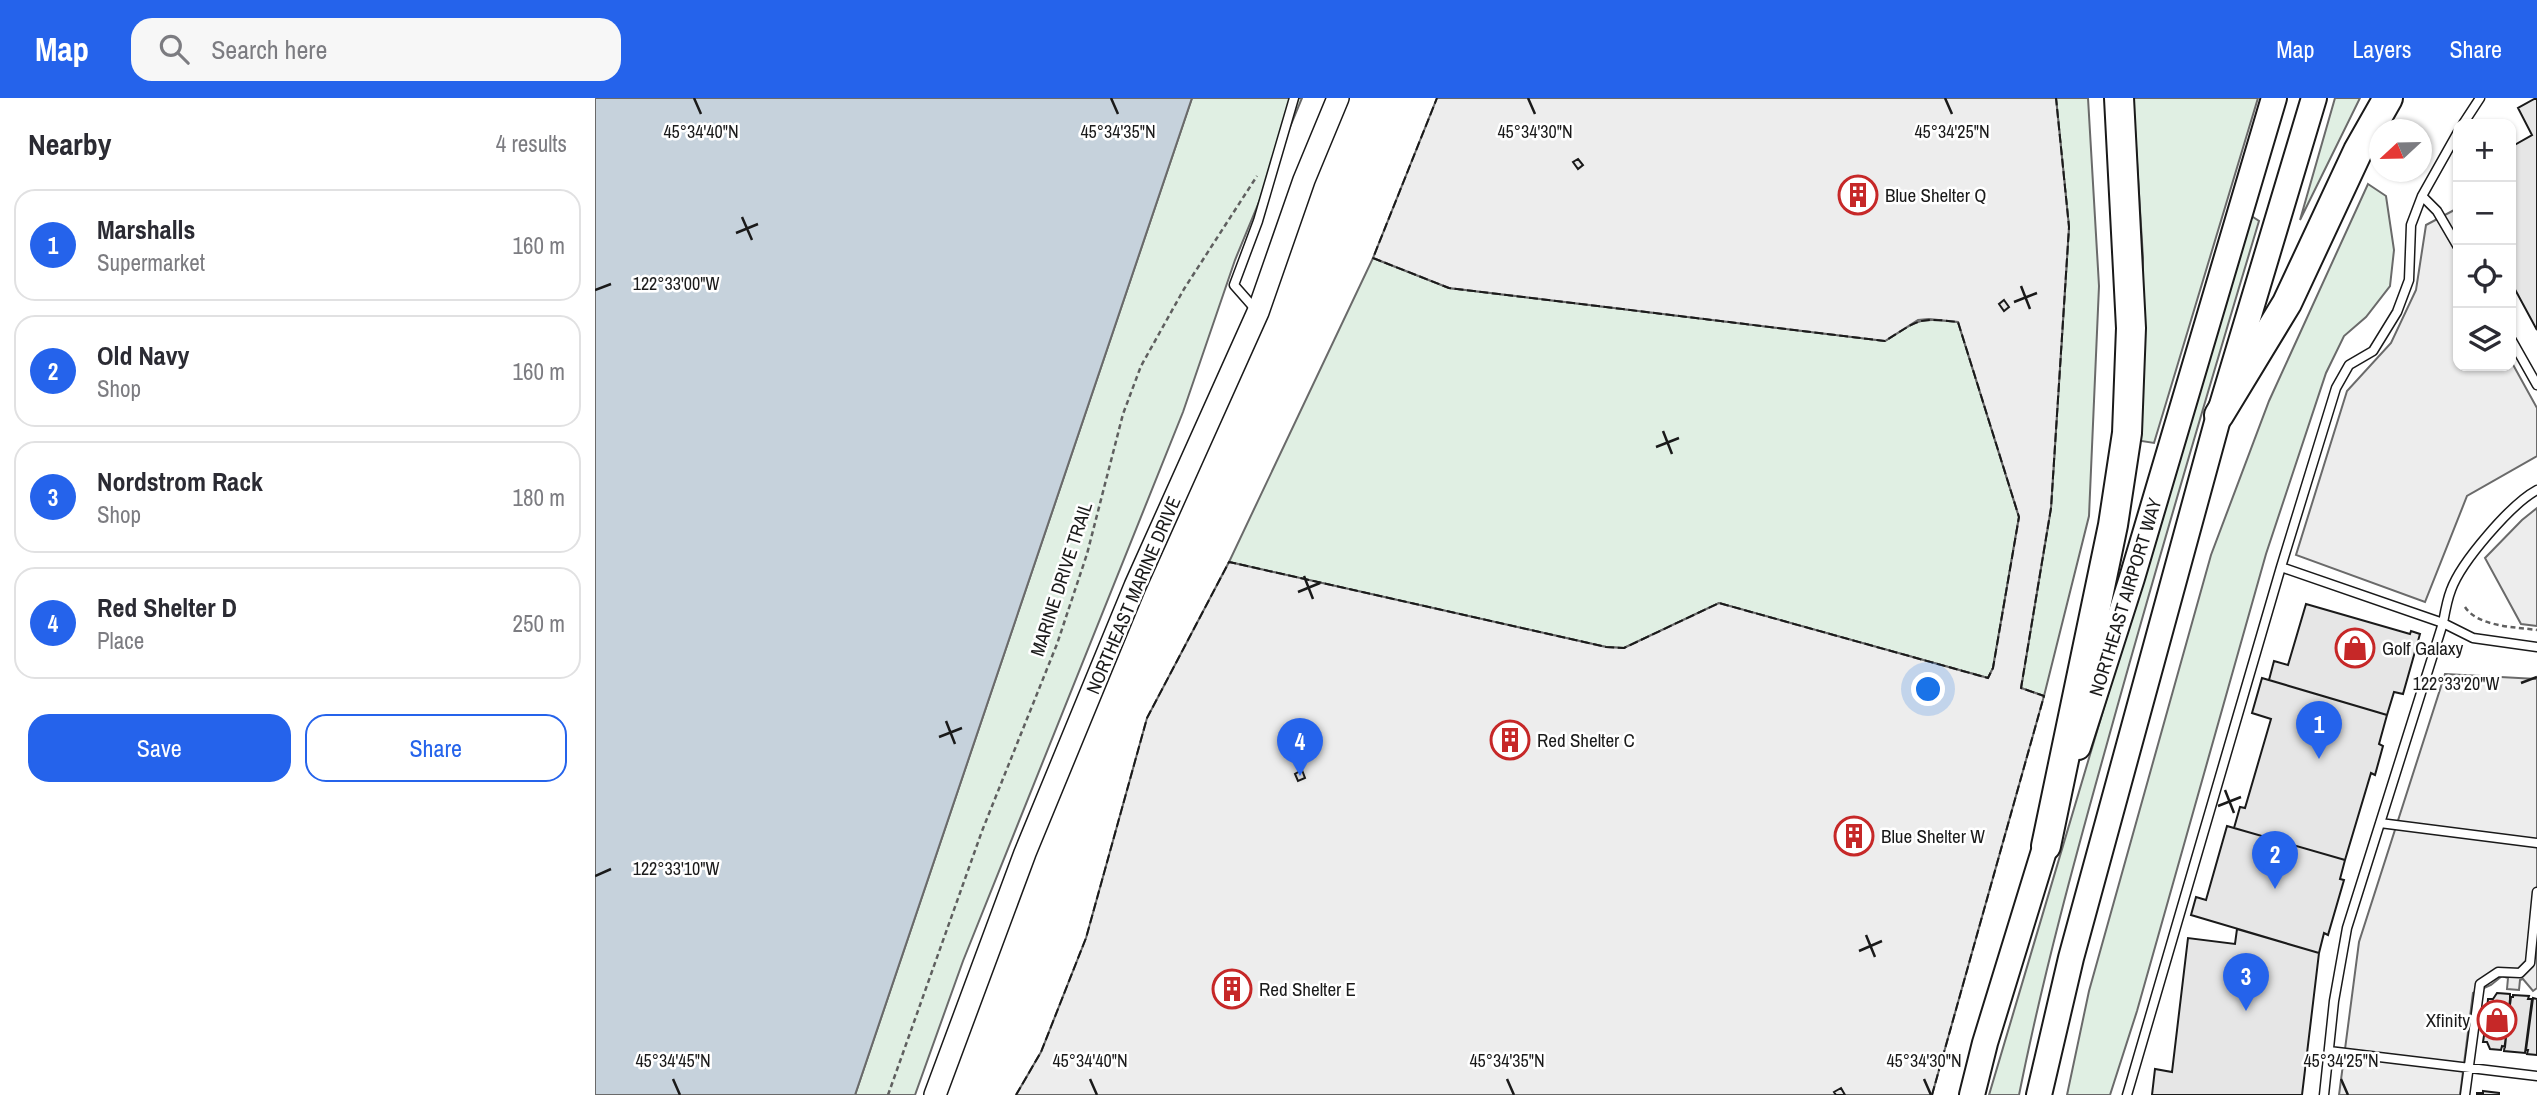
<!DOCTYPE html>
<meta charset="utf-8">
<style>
body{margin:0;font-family:"Archivo Narrow",sans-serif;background:#f7f7f7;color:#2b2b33}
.controls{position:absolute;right:21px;top:21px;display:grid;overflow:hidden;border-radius:14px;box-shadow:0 2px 5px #0004}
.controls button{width:63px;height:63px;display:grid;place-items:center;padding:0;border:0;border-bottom:2px solid #e1e1e2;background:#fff;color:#2b2b33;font:35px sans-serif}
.compass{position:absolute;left:1774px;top:21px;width:63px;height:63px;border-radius:50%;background:#fff;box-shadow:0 2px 5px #0004;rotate:248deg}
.you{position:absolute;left:1334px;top:592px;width:24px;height:24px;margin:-18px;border:5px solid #fff;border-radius:50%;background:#1a73e8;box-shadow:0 0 0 10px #1a73e833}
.badge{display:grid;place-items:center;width:46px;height:46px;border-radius:50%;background:#2563eb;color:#fff;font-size:23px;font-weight:700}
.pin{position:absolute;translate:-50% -58px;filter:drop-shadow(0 2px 4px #0008)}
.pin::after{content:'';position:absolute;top:37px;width:24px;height:21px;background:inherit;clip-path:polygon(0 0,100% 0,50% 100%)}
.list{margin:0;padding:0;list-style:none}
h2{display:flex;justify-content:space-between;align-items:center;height:91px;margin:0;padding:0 28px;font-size:30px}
h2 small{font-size:23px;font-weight:400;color:#7c7c81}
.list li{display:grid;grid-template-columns:46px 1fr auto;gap:21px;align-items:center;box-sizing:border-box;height:112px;margin:0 14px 14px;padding:0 14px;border:2px solid #e1e1e2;border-radius:21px}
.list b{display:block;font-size:26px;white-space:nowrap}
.list p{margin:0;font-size:23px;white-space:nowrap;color:#7c7c81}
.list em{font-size:23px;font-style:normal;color:#7c7c81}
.actions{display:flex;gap:14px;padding:21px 28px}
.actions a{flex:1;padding:16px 0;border:2px solid #2563eb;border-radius:21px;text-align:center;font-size:24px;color:#2563eb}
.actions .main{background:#2563eb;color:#fff}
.icon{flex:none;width:38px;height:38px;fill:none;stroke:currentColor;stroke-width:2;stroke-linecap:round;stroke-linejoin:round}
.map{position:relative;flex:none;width:1942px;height:997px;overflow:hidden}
header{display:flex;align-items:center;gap:42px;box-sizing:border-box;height:98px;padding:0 35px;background:#2563eb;color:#fff}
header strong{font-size:33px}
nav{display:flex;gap:38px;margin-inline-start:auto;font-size:24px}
.search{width:490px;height:63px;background:#f7f7f7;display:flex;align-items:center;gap:18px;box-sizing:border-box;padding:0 24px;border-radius:21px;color:#7c7c81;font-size:26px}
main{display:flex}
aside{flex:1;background:#fff}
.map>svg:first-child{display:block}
</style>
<header>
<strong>Map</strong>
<div class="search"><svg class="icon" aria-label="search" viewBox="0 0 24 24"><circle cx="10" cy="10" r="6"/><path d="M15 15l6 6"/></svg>Search here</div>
<nav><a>Map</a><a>Layers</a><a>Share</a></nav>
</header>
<main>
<aside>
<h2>Nearby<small>4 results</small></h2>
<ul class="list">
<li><span class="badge">1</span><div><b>Marshalls</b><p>Supermarket</p></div><em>160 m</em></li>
<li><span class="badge">2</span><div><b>Old Navy</b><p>Shop</p></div><em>160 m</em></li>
<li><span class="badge">3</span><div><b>Nordstrom Rack</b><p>Shop</p></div><em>180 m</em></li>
<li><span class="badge">4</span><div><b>Red Shelter D</b><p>Place</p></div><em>250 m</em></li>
</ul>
<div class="actions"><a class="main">Save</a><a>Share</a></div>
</aside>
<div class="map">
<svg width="1942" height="997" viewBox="0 0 1942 997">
<rect width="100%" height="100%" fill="#fff"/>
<path fill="#e0efe3" stroke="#6a6a6a" stroke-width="2" d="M597 0H707L640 162 588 314 368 863 320 997H260Z
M1461 0H1493L1504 188 1494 418 1449 598 1426 590 1456 410 1474 129Z
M1538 0H1663L1559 345 1540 342 1544 307 1548 160Z
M1740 0H1765L1705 122Z
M1773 86 1791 98 1799 152 1795 188 1771 219 1749 238 1731 275 1671 456 1542 913 1515 997H1472L1494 893 1616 457 1674 303Z
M1658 119 1664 123C1612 296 1561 469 1513 642 1480 760 1448 877 1424 997H1394L1654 121Z
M778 160 854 190 1290 243C1324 222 1322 219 1363 224L1424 419 1398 570 1393 580 1124 505 1029 550 1011 549 634 464Z"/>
<path fill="#ededed" stroke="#6a6a6a" stroke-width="2" d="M842 0H1461L1474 129 1456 410 1426 590 1449 598 1337 997H421L446 954 491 840 552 620 634 464 1011 549 1029 550 1124 505 1393 580 1398 570 1424 419 1363 224 1334 221 1323 222 1290 243 854 190 778 160Z
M1863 110V268H1916V263L1942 310V358L1872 398 1830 504 1701 457 1752 293 1796 245 1821 192 1831 127Z
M1942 410V528L1926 526 1890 460 1927 422Z
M1850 576 1942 581V890L1938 893 1928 881 1925 882 1924 892 1912 891 1913 880 1907 878 1896 887 1878 895 1865 997H1744L1764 844Z"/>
<path fill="#c6d2dc" stroke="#6a6a6a" stroke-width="2" d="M0 0H597L260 997H0Z"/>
<path fill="#e6e6e6" stroke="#1a1a1a" stroke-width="2" d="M1941 0H1942V232L1916 184V49L1937 37 1923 10Z
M983 61 988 67 983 71 978 64Z
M1263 92 1268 98 1263 102 1258 95Z
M1409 202 1414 209 1409 213 1404 206Z
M1711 506 1815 536 1816 533 1825 536 1808 596 1799 594 1792 617 1674 582 1679 563 1693 567Z
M1667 580 1792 617 1784 646 1788 648 1780 677 1776 675 1750 762 1639 730 1645 709 1650 710 1676 621 1657 615Z
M917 637 920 644 913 647 909 640Z
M707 672 710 680 703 683 700 676Z
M1632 728 1750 762 1745 781 1749 782 1733 837 1729 835 1724 855 1596 817 1601 799 1611 802Z
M1260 733 1264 740 1257 744 1253 736Z
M1642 831 1724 855 1707 997H1557L1560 971 1577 974 1593 840 1640 846Z
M1902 895 1915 896V901L1910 949 1907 948 1906 952 1895 951 1892 944H1888L1890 931 1894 932V929H1890L1892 916H1896V913H1892L1893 901H1898Z
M1918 897 1934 898 1933 901H1937L1930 955 1909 953 1916 899H1918Z
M1938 900 1942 901V957L1932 956 1933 952H1931Z
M1246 990 1250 997H1241L1239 994Z
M1888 993 1904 995V997H1882V995H1888Z"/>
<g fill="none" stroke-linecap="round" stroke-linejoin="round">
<defs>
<path id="service" d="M1868 26 1885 0
M1827 98 1842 113 1863 149
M661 212 639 187 663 123 699 0
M1916 241 1942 287
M1686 469 1848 525C1850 514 1852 502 1856 492 1866 464 1916 406 1942 392
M1785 725 1942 745
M1734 953 1942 978
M1532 997 1686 469 1741 290 1754 267 1778 253 1802 214 1814 182 1816 127 1827 98 1863 34
M1729 997 1739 903 1752 830 1848 525 1878 540 1942 549
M1870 997 1885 886 1903 874 1925 875 1935 865 1942 794"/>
<path id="secondary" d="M340 997 430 755 540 488 663 214 709 82 743 0"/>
<path id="primary" d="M1483 649 1537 480 1679 0
M1377 997 1390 945 1456 730
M1444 997 1476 860 1624 317 1719 0"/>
<path id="motorway" d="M1624 317 1692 205 1763 53 1793 0
M1451 748 1518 427 1532 335 1536 230 1524 0"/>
</defs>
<use href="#service" stroke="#1a1a1a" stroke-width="11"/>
<use href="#secondary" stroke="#1a1a1a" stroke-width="24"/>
<use href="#primary" stroke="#1a1a1a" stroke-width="28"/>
<use href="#motorway" stroke="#1a1a1a" stroke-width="32"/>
<path stroke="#5f5f5f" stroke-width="2.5" stroke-dasharray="5 3.5" stroke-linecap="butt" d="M1870 509C1883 529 1921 529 1942 532
M293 997 387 733 462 546 492 456 528 316 546 268 589 191 662 78"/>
<use href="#service" stroke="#fff" stroke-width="8"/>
<use href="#secondary" stroke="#fff" stroke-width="21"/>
<use href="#primary" stroke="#fff" stroke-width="24"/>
<use href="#motorway" stroke="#fff" stroke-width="28"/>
<path stroke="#1a1a1a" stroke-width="2" stroke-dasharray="9 3.5" stroke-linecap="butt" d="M421 997 446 954 491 840 552 620 634 464 1011 549 1029 550 1124 505 1393 580 1398 570 1424 419 1363 224C1322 219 1324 222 1290 243L854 190 778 160 842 0
M1337 997 1449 598 1426 590 1456 410 1474 129 1461 0"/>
</g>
<path fill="none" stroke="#1a1a1a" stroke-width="2.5" d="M99 0 106 16M516 0 523 16M933 0 940 16M1350 0 1357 16M147 119 157 142M141 135 163 126M1426 188 1435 211M0 192 16 186M1419 204 1442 195M1068 333 1077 356M1061 349 1084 340M709 478 718 501M703 494 725 485M1926 585 1942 579M351 623 360 646M344 639 367 630M1630 692 1639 715M1623 708 1646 699M0 778 16 771M1271 837 1280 859M1264 853 1287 843M78 981 85 997M495 981 502 997M912 981 919 997M1329 981 1336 997M1746 981 1753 997"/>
<defs>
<symbol id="building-ring" viewBox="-11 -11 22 22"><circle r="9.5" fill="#fff" stroke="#c62828" stroke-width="1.5"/><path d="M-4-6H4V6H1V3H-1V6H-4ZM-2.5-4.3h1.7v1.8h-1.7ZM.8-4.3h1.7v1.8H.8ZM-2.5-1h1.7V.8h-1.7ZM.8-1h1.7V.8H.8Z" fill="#c62828"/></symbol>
<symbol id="shop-ring" viewBox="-11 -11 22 22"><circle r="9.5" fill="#fff" stroke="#c62828" stroke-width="1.5"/><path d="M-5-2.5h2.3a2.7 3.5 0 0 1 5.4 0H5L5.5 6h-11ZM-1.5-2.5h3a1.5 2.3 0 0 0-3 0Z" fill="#c62828"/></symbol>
</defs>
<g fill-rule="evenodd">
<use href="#building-ring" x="1241" y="75" width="44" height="44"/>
<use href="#shop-ring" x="1738" y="528" width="44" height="44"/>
<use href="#building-ring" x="893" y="620" width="44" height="44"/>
<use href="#building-ring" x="1237" y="716" width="44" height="44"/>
<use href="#building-ring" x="615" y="869" width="44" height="44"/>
<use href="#shop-ring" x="1880" y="900" width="44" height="44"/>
</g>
<g text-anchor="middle" stroke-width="5" stroke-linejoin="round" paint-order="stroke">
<g font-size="19" fill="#1a1a1a" stroke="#fff" text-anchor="start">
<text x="1290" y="104">Blue Shelter Q</text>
<text x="1787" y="557">Golf Galaxy</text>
<text x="942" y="649">Red Shelter C</text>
<text x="1286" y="745">Blue Shelter W</text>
<text x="664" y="898">Red Shelter E</text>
<text x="1875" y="929" text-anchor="end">Xfinity</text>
</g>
<g font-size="19" fill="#1a1a1a" stroke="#fff">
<text transform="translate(466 481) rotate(-72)" y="7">MARINE DRIVE TRAIL</text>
<text transform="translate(538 497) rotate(-67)" y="7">NORTHEAST MARINE DRIVE</text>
<text transform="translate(1530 499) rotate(-73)" y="7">NORTHEAST AIRPORT WAY</text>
</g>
</g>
<g font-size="18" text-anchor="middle" fill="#1a1a1a" stroke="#fff" stroke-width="5" stroke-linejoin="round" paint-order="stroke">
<text x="106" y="40">45°34'40"N</text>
<text x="523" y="40">45°34'35"N</text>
<text x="940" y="40">45°34'30"N</text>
<text x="1357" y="40">45°34'25"N</text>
<text x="81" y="192">122°33'00"W</text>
<text x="1861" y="592">122°33'20"W</text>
<text x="81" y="777">122°33'10"W</text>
<text x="78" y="969">45°34'45"N</text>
<text x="495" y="969">45°34'40"N</text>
<text x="912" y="969">45°34'35"N</text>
<text x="1329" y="969">45°34'30"N</text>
<text x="1746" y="969">45°34'25"N</text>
</g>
</svg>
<div class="controls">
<button>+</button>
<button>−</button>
<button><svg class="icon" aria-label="locate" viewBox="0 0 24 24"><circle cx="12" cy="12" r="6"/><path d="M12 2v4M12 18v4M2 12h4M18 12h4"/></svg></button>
<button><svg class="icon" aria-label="layers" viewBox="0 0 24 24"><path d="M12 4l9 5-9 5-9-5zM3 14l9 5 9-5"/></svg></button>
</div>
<svg class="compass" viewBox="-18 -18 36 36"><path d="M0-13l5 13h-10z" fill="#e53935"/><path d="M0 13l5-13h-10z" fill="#7c7c81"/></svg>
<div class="you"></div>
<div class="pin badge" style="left:1724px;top:661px">1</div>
<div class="pin badge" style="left:1680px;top:791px">2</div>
<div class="pin badge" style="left:1651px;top:913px">3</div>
<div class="pin badge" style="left:705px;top:678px">4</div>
</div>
</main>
